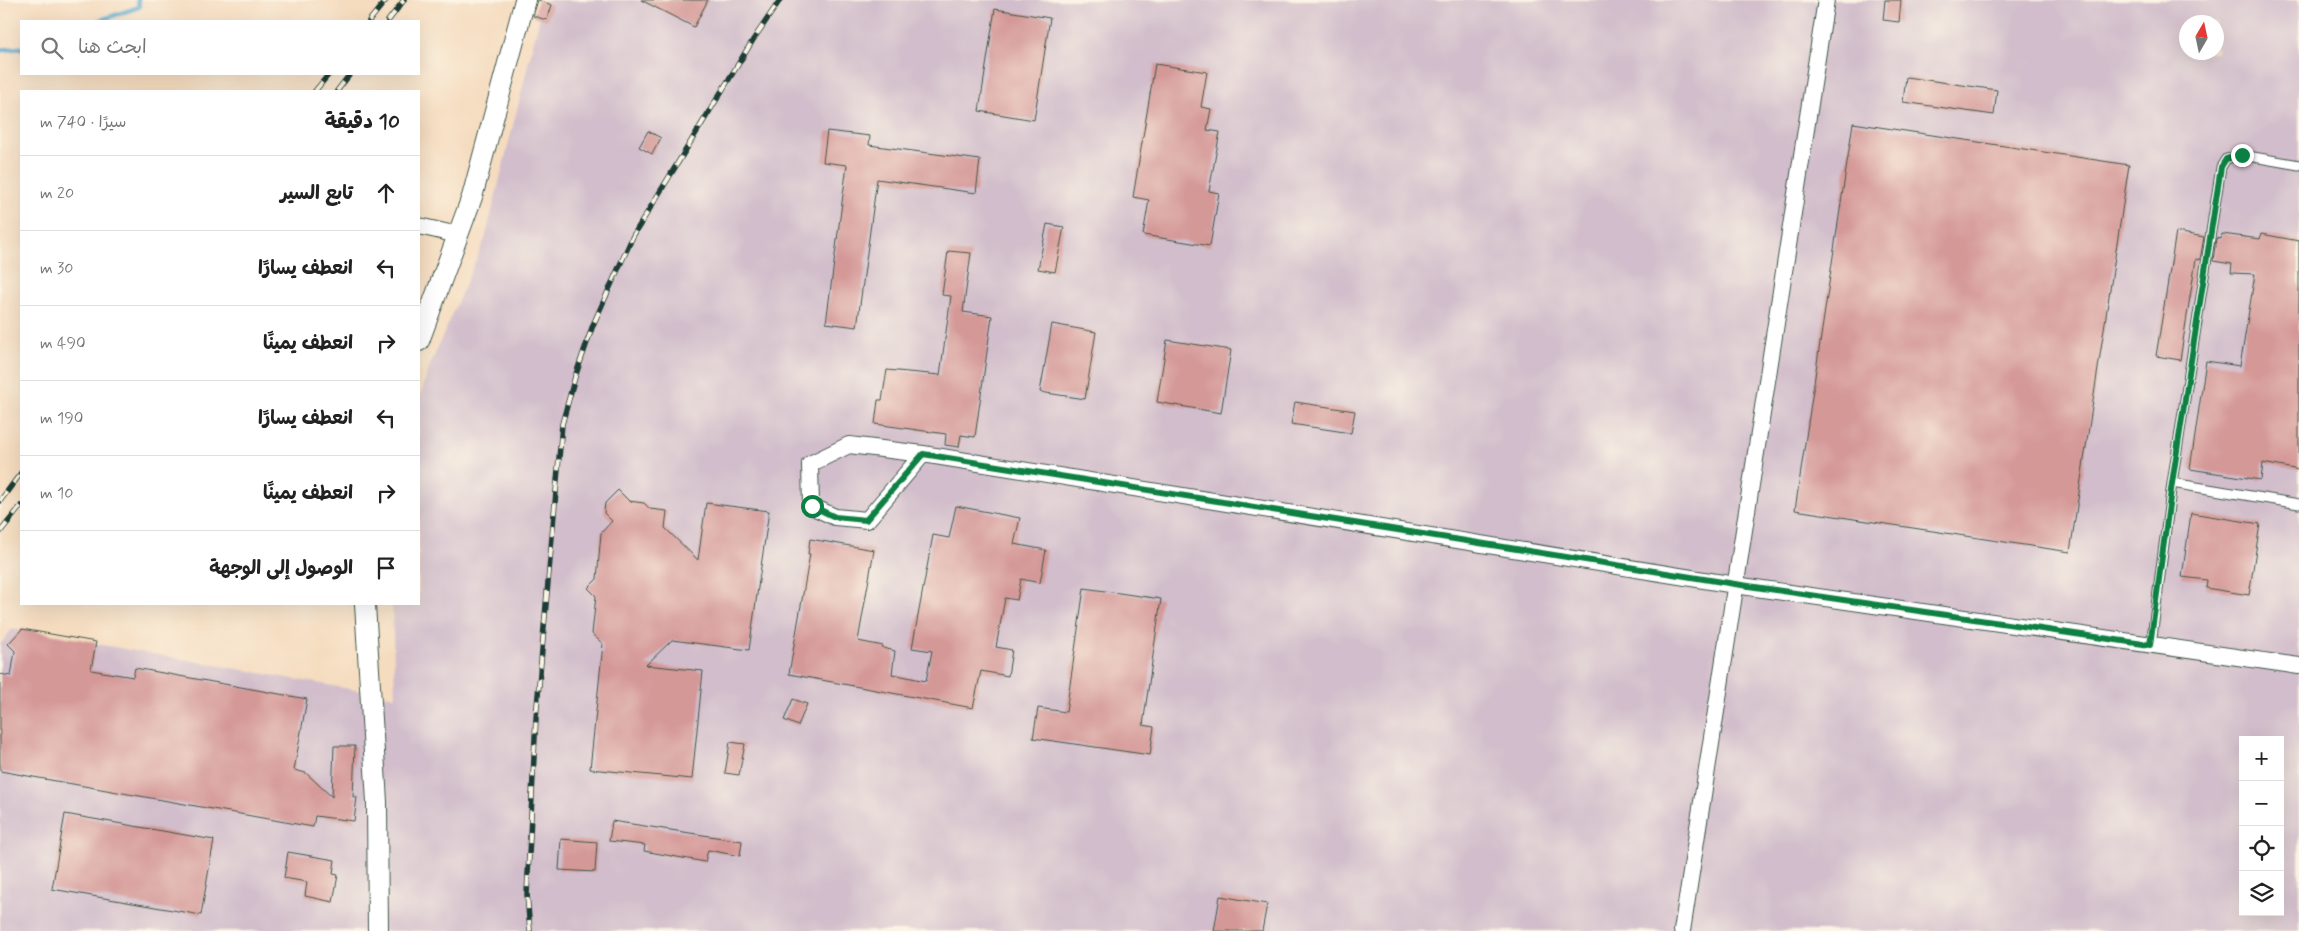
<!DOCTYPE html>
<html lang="ar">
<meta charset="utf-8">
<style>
body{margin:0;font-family:Mynerve,"Playpen Sans Arabic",sans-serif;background:#f6f6f6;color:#222;direction:rtl}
.controls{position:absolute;right:15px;bottom:15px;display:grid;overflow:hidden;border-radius:0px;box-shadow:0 5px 20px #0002}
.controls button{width:45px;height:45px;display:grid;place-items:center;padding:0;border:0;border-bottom:1px solid #e0e0e0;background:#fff;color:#222;font:25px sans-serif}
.compass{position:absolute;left:2179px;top:15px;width:45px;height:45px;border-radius:50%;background:#fff;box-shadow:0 5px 20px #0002;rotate:9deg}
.stop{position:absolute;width:15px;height:15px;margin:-11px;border:4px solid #0b8043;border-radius:50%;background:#fff}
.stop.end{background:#0b8043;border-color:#fff;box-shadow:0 1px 5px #0008}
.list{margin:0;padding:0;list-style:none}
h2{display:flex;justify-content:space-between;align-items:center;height:65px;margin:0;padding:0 20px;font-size:21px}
h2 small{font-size:16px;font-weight:400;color:#767676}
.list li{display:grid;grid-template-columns:32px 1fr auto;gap:15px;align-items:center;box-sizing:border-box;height:75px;padding:0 20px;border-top:1px solid #e0e0e0}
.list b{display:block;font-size:19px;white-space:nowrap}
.list em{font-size:16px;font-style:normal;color:#767676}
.icon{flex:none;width:28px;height:28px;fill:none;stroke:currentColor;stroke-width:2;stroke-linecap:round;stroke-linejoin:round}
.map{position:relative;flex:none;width:2299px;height:931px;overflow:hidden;direction:ltr}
.search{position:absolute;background:#fff;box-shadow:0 5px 20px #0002;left:20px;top:20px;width:400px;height:55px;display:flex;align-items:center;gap:12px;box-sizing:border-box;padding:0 18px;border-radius:0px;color:#767676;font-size:19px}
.panel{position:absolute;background:#fff;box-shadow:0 5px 20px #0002;left:20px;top:90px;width:400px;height:515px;border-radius:0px;direction:rtl}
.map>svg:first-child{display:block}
</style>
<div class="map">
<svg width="2299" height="931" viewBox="0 0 2299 931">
<rect width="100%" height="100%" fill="#fcf5e5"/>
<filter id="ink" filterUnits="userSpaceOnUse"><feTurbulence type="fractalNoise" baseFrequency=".02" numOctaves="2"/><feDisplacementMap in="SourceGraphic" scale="10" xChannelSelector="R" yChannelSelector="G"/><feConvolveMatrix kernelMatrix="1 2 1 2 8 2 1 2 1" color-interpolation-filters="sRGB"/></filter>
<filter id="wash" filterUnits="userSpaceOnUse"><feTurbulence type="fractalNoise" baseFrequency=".0096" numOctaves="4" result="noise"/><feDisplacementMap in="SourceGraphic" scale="20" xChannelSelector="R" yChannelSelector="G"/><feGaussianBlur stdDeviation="1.12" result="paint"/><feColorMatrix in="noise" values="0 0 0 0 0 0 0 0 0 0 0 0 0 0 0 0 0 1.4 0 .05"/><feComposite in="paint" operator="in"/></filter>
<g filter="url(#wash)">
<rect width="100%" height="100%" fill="#f5dcbf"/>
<path fill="#d1bdcb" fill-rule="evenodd" d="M544 0H2299V931H0V645L12 629 395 697 392 604H419V401L430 365 485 239ZM2186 22H2216V52H2186ZM2243 740H2280V912H2243Z"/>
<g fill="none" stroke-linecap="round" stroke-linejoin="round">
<path stroke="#53a6ce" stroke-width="5" d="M98 21 139 7 138 0
M0 50 21 48"/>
</g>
<g id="blocks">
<path fill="#d49897" d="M538 0 552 5 547 20 533 16Z
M641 0H708L694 27Z
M1885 0H1901L1899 22 1883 20Z
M995 9 1050 18 1034 120 979 111Z
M1155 64 1207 72 1201 107 1211 109 1207 130 1220 132 1209 191 1219 193 1210 246 1143 235 1149 200 1133 197Z
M1906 77 1997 90 1994 115 1903 102Z
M1853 123 2129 165 2070 552 1795 510Z
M648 131 661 138 652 154 639 147Z
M827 131 870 136 869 145 980 160 976 193 877 179 857 327 826 323 847 165 823 162Z
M1047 224 1064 227 1055 272 1038 269Z
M2176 232 2204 237 2200 260 2196 259 2180 360 2156 356Z
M2222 234 2260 239 2261 234 2299 241V470L2263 463 2261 480 2190 469 2206 361 2240 366 2255 274 2231 273 2232 264 2213 261 2216 238 2221 239Z
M948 251 971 253 963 312 992 316 975 437 961 435 959 447 945 445 946 434 875 424 878 400H882L887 370 940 375 951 296 942 295Z
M1052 324 1096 332 1085 399 1040 392Z
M1167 340 1231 350 1221 413 1157 402Z
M1295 402 1355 411 1351 433 1291 424Z
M618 490 629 501 644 503 650 509 667 511 665 528 698 560 706 503 769 511 749 650 672 640 646 665 703 671 692 779 590 769 603 644 592 634 596 596 588 588 597 579 601 533 612 521 604 513 605 503Z
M956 506 1020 518 1014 544 1046 550 1040 583 1021 579 1017 600 1005 598 996 647 1012 650 1008 676 981 671 973 708 789 674 810 554H808L810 539 874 550 858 641 883 646V648L895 651 892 674 926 681 932 651 912 648 933 535 949 538Z
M2191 513 2260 524 2249 595 2206 588 2207 580 2182 577Z
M1084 588 1161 599 1143 725 1154 727 1150 755 1033 738 1038 708 1066 712Z
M22 629 96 642 91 670 133 677 135 668 307 699 294 770 306 773 332 797 334 746H355L353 797H357L354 821 315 816 313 827 0 771V674L11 676 15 651 8 644Z
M793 699 807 704 798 726 784 720Z
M730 742 745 744 739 775 725 773Z
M65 814 214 840 201 915 52 889Z
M612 821 742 841 740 856 708 850 705 862 644 851 645 845 609 841Z
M561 839 597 842 595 872 559 870Z
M288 852 335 860 333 874 338 875 333 902 305 896 307 882 284 878Z
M1220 896 1267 904 1262 931H1214Z"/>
</g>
</g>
<g filter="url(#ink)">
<use href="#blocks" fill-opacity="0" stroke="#3f5549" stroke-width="1"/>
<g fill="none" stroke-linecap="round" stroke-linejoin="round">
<defs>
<path id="service" d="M2172 483 2299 504
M2151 645 2172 483 2221 167 2226 159 2242 155 2299 165"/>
<path id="minor" d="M419 226 458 235
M923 454 867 520 835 517 811 506 810 464 849 445 923 454 1735 585 2299 666
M1682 931 1826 0"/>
<path id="tertiary" d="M419 341 472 197 525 0
M365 604 377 802 378 931"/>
</defs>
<use href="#service" stroke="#3f5549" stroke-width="11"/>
<use href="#minor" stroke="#3f5549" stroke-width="18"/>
<use href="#tertiary" stroke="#3f5549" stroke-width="22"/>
<use href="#service" stroke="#fff" stroke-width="9"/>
<use href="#minor" stroke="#fff" stroke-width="16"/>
<use href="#tertiary" stroke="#fff" stroke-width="20"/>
<defs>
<path id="rail" d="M369 21 386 0
M388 21 404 0
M315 91 329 74
M337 91 350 74
M0 501 21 473
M0 532 21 506
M530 931 527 894 536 718 562 424 575 377 593 325 633 236 753 40 780 0"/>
</defs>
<use href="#rail" stroke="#1f3d34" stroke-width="5.5"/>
<use href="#rail" stroke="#fcf5e5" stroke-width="4" stroke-dasharray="11" stroke-linecap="butt"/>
</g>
</g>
<g fill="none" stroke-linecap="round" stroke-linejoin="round" filter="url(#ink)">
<path stroke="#0b8043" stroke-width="6" d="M812 506 835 517 866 520 923 454 1735 584 2150 645 2172 483 2221 167 2226 159 2242 155"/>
</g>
</svg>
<div class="controls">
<button>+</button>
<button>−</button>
<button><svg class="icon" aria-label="locate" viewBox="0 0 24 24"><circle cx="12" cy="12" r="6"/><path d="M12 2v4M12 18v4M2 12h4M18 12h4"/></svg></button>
<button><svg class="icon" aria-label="layers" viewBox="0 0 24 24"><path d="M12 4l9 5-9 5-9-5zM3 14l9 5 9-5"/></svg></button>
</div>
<svg class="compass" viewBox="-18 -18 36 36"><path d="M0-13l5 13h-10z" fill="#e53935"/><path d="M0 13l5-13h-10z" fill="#767676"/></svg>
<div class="stop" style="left:812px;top:506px"></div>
<div class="stop end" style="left:2242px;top:155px"></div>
<div class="search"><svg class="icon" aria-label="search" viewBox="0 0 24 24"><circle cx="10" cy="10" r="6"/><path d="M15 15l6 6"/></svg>ابحث هنا</div>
<section class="panel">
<h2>10 دقيقة<small>سيرًا · 740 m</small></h2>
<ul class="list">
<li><svg class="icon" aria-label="ahead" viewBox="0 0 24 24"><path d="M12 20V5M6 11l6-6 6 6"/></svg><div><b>تابع السير</b></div><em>20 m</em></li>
<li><svg class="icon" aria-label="left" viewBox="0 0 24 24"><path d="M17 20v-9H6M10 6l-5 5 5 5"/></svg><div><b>انعطف يسارًا</b></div><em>30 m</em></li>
<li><svg class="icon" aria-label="right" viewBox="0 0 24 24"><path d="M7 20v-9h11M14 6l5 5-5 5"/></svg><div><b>انعطف يمينًا</b></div><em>490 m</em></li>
<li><svg class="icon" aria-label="left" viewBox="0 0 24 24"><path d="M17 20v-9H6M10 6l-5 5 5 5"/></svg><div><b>انعطف يسارًا</b></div><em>190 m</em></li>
<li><svg class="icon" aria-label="right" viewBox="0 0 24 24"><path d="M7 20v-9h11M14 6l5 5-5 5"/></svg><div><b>انعطف يمينًا</b></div><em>10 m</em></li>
<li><svg class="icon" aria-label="arrive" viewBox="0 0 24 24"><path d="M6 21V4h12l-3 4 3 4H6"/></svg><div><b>الوصول إلى الوجهة</b></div></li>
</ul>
</section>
</div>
